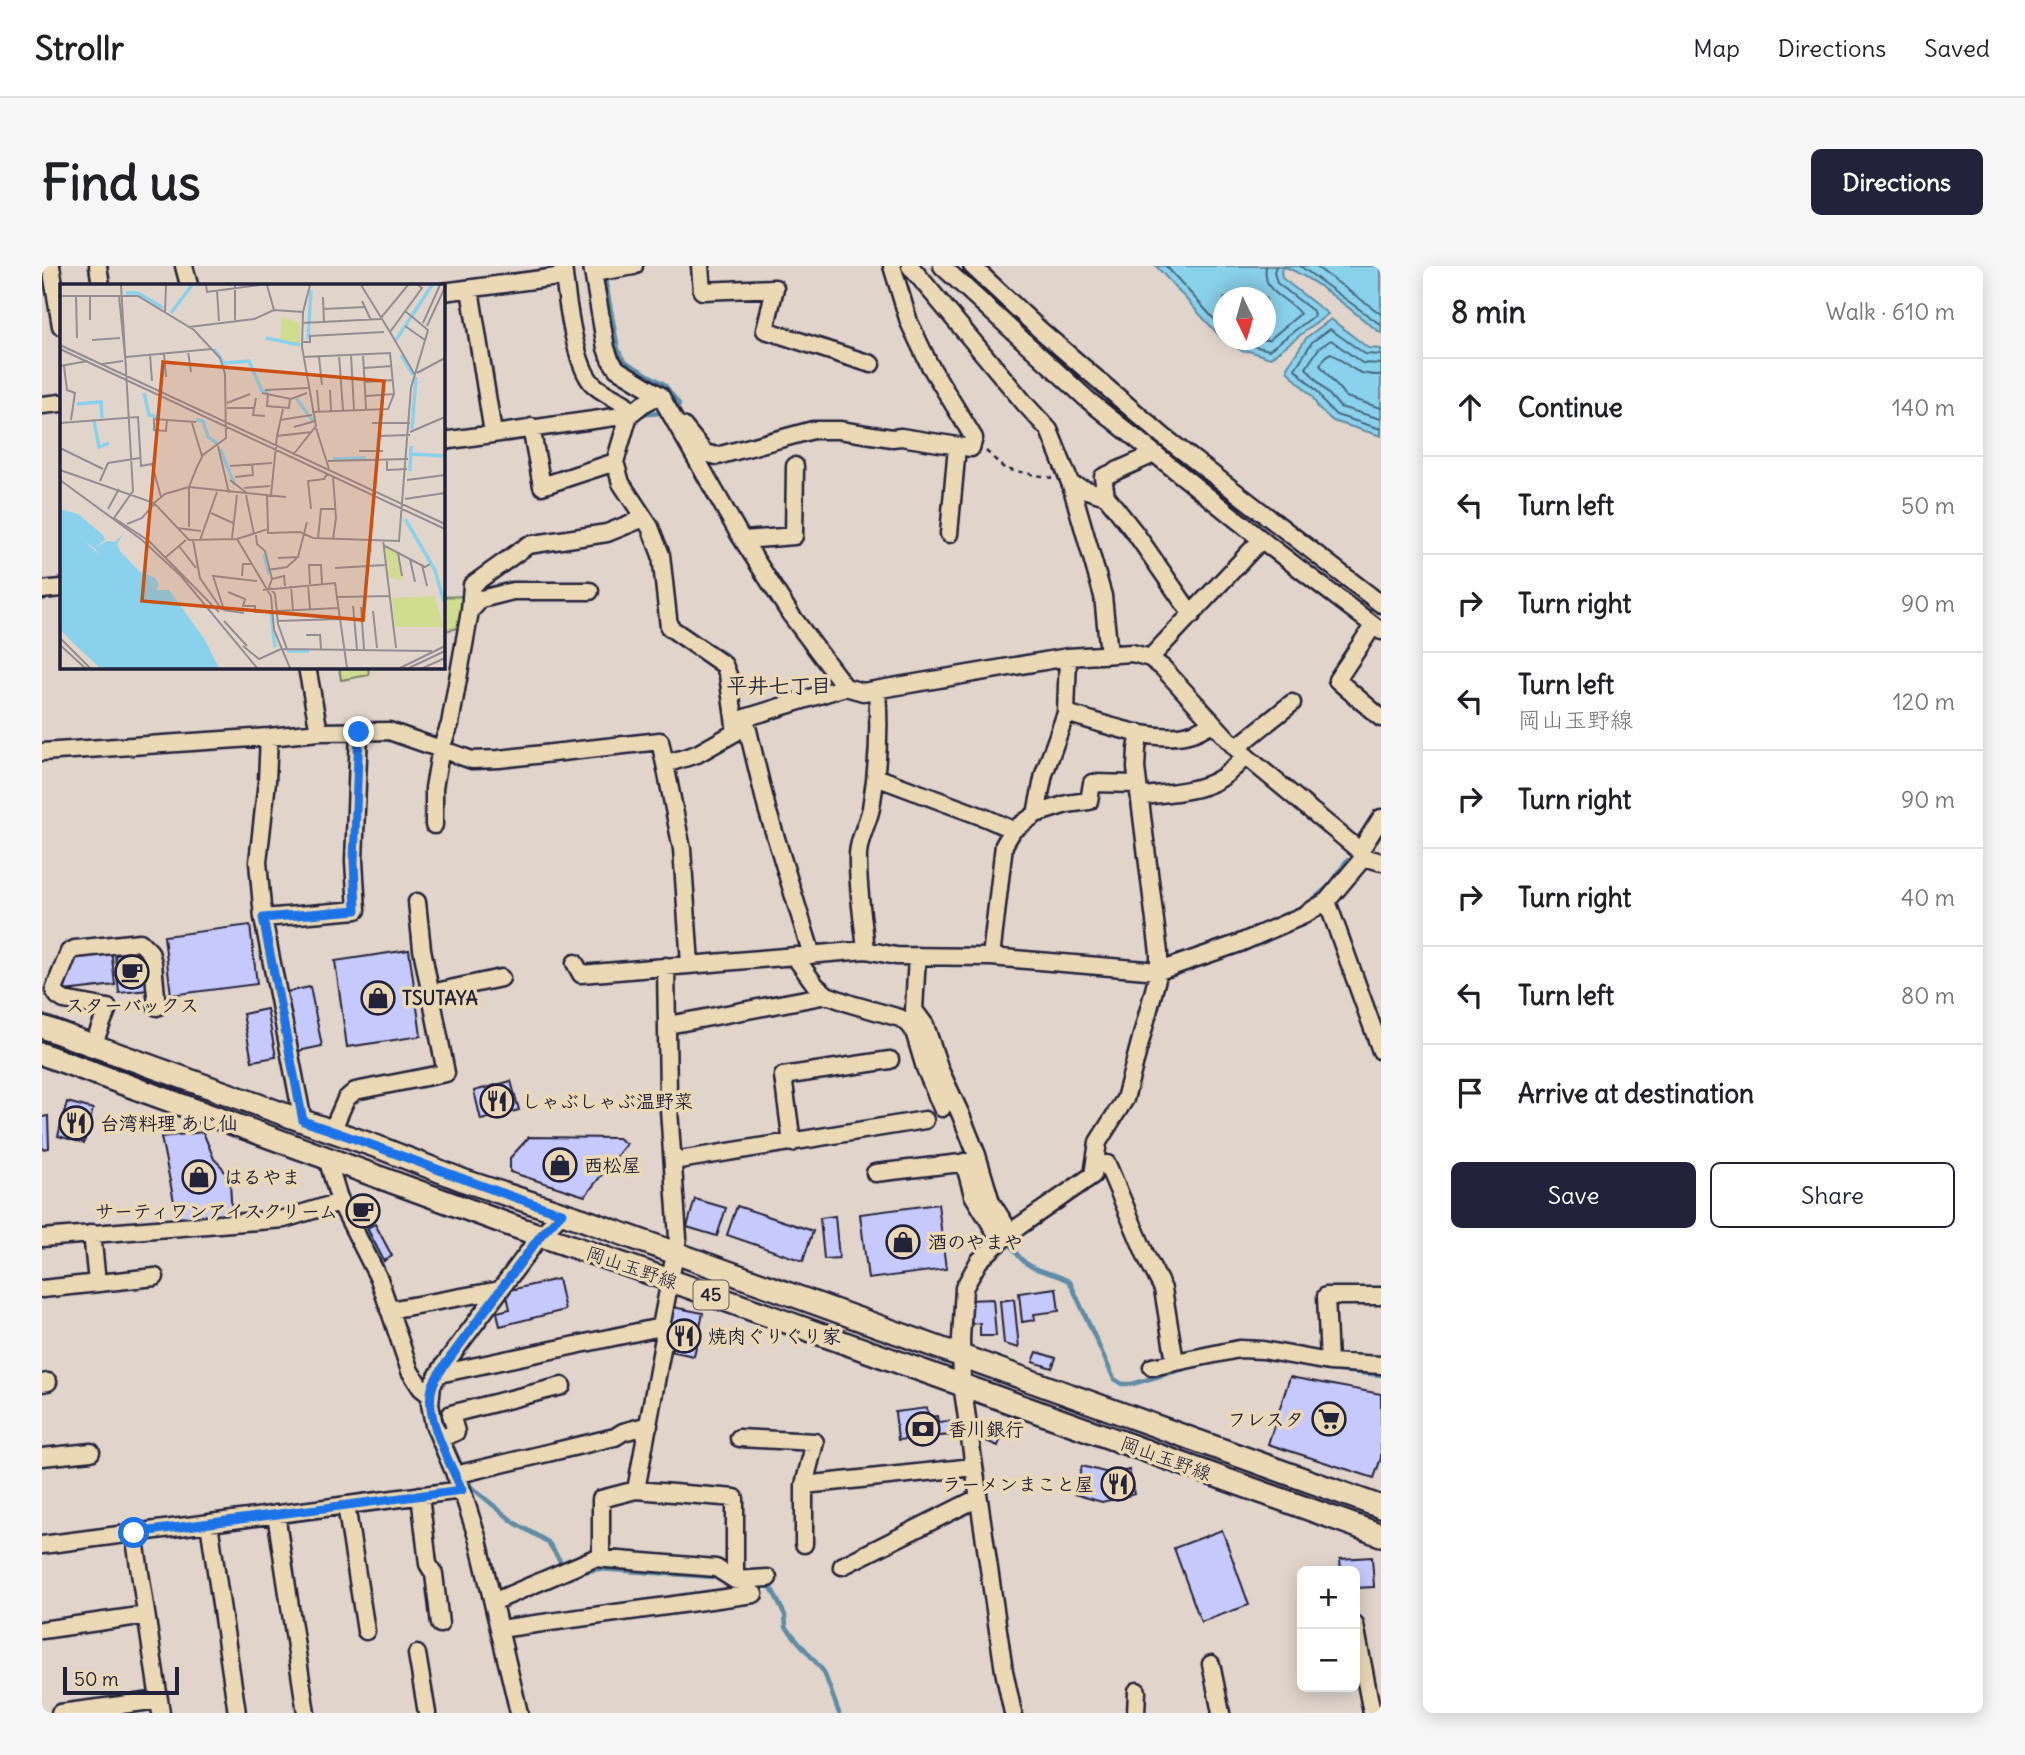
<!DOCTYPE html>
<meta charset="utf-8">
<style>
body{margin:0;font-family:Delius,"Klee One",sans-serif;background:#f6f6f6;color:#202124}
.controls{position:absolute;right:21px;bottom:21px;display:grid;overflow:hidden;border-radius:10px;box-shadow:0 4px 18px #0003}
.controls button{width:63px;height:63px;display:grid;place-items:center;padding:0;border:0;border-bottom:2px solid #e0e0e0;background:#fff;color:#202124;font:35px sans-serif}
.compass{position:absolute;left:1171px;top:21px;width:63px;height:63px;border-radius:50%;background:#fff;box-shadow:0 4px 18px #0003;rotate:175deg}
.scale{position:absolute;left:21px;bottom:18px;width:116px;box-sizing:border-box;padding-left:7px;border:4px solid #22223b;border-top:0;font-size:19px;line-height:24px;white-space:nowrap;color:#22223b;-webkit-text-stroke:5px #ebd9b6;paint-order:stroke}
.stop{position:absolute;width:21px;height:21px;margin:-16px;border:5px solid #1a73e8;border-radius:50%;background:#fff}
.stop.end{background:#1a73e8;border-color:#fff;box-shadow:0 2px 7px #0008}
.list{margin:0;padding:0;list-style:none}
h2{display:flex;justify-content:space-between;align-items:center;height:91px;margin:0;padding:0 28px;font-size:30px}
h2 small{font-size:23px;font-weight:400;color:#757577}
.list li{display:grid;grid-template-columns:46px 1fr auto;gap:21px;align-items:center;box-sizing:border-box;height:98px;padding:0 28px;border-top:2px solid #e0e0e0}
.list b{display:block;font-size:26px;white-space:nowrap}
.list p{margin:0;font-size:23px;white-space:nowrap;color:#757577}
.list em{font-size:23px;font-style:normal;color:#757577}
.actions{display:flex;gap:14px;padding:21px 28px}
.actions a{flex:1;padding:16px 0;border:2px solid #22223b;border-radius:10px;text-align:center;font-size:24px;color:#22223b}
.actions .main{background:#22223b;color:#fff}
.icon{flex:none;width:38px;height:38px;fill:none;stroke:currentColor;stroke-width:2;stroke-linecap:round;stroke-linejoin:round}
.map{position:relative;flex:none;width:1339px;height:1447px;overflow:hidden;border-radius:10px}
header{display:flex;align-items:center;gap:42px;box-sizing:border-box;height:98px;padding:0 35px;background:#fff;border-bottom:2px solid #e0e0e0}
header strong{font-size:33px}
nav{display:flex;gap:38px;margin-inline-start:auto;font-size:24px}
.intro{display:flex;align-items:center;justify-content:space-between;box-sizing:border-box;height:168px;padding:0 42px}
h1{margin:0;font-size:49px}
.button{padding:18px 32px;border-radius:10px;background:#22223b;color:#fff;font-size:24px;font-weight:700}
main{display:flex;gap:42px;padding:0 42px}
aside{flex:1;background:#fff;border-radius:10px;box-shadow:0 4px 18px #0003}
.map>svg:first-child{display:block}
</style>
<header>
<strong>Strollr</strong>
<nav><a>Map</a><a>Directions</a><a>Saved</a></nav>
</header>
<div class="intro"><h1>Find us</h1><a class="button">Directions</a></div>
<main>
<div class="map">
<svg width="1339" height="1447" viewBox="0 0 1339 1447">
<rect width="100%" height="100%" fill="#e0d4cb"/>
<filter id="ink" filterUnits="userSpaceOnUse"><feTurbulence type="fractalNoise" baseFrequency=".0143" numOctaves="2"/><feDisplacementMap in="SourceGraphic" scale="14" xChannelSelector="R" yChannelSelector="G"/><feConvolveMatrix kernelMatrix="1 2 1 2 8 2 1 2 1" color-interpolation-filters="sRGB"/></filter>
<g filter="url(#ink)">
<path fill="#d0dc8f" stroke="#797f65" stroke-width="2" d="M423 330 417 362 401 365V331Z
M297 401H326L327 409 299 414Z"/>
<path fill="#8ad2eb" stroke="#608ca5" stroke-width="2" fill-rule="evenodd" d="M1114 0H1339V67C1313 48 1273 12 1243 1L1239 4 1240 12 1286 48 1228 92 1207 85 1202 86 1182 75ZM1182 32H1224V74H1182Z
M1289 53 1326 82 1339 83V170L1291 155 1277 143 1270 130 1246 106 1245 101 1265 71Z"/>
<g fill="none" stroke-linecap="round" stroke-linejoin="round">
<path stroke="#4c6881" stroke-width="2" d="M1124 0 1182 64
M1258 0 1339 59
M1273 0 1339 48
M1195 74 1203 78 1227 84 1272 50 1271 45 1235 17 1232 6 1234 0
M1220 74H1227L1258 48C1244 29 1220 29 1224 0
M1339 89 1323 88 1288 63 1270 76 1253 103 1276 126 1283 138 1294 149 1339 163
M1339 98 1320 97 1289 74 1277 82 1264 102 1298 141 1339 153
M1339 109C1311 109 1310 101 1289 87L1285 89 1278 99 1304 131 1339 142"/>
<path stroke="#608ca5" stroke-width="4.5" d="M563 13 576 83 580 92 587 98 622 118 637 138 634 143
M534 38 538 63
M576 125 593 136
M597 149 618 147
M616 262 625 283
M652 369 684 389 690 400
M1266 638 1289 618 1305 594
M1150 685 1201 667
M919 870 926 892
M302 923 340 999 355 1039
M966 975C973 985 978 995 990 1001 1002 1007 1017 1008 1028 1016L1072 1113 1080 1118H1090L1145 1102
M1288 1104 1339 1109
M396 1141 405 1165
M408 1174 429 1221 473 1257 506 1276 522 1301
M125 1255 349 1225
M533 1308 556 1303 672 1311 683 1316
M718 1319 729 1321 743 1349 744 1361 782 1406 797 1447"/>
</g>
<path fill="#c6c9fc" stroke="#22223b" stroke-width="2" d="M208 659 215 718 129 729 122 670Z
M69 683 73 719 22 725 35 687Z
M367 684 379 770 305 781 293 695Z
M103 686 107 724 77 727 73 689Z
M268 721 280 780 256 785 244 726Z
M225 743 234 791 210 795 201 748Z
M469 815 477 844 439 854 432 825Z
M25 836 51 843 42 877 16 870Z
M6 850 7 882 0 883V851Z
M161 866 172 893 180 901 188 916 190 951 136 955 119 871Z
M487 871 576 872 584 878 543 930 468 906V892Z
M318 931 330 956 324 959 312 934Z
M653 933 684 942 675 970 645 961Z
M896 938 904 1003 826 1013 818 948Z
M695 940 771 965 761 995 685 969Z
M793 950 797 992 782 993 778 952Z
M333 958 350 990 342 995 325 962Z
M516 1013 523 1044 458 1060 455 1046 468 1043 464 1025Z
M1014 1022 1017 1045 992 1048 993 1054 980 1056 977 1027Z
M951 1033 954 1070H938V1057L927 1058 926 1034Z
M972 1033 977 1082 962 1078 958 1035Z
M631 1041 661 1047 652 1090 623 1084Z
M995 1086 1014 1092 1010 1102 991 1096Z
M1248 1111 1339 1128V1192L1332 1212 1226 1178Z
M885 1142 886 1151 895 1150 896 1156 907 1155 908 1169 856 1174 853 1146Z
M934 1157 961 1167 956 1180 939 1173Z
M1040 1200 1070 1208 1087 1204 1093 1228 1060 1236 1032 1228Z
M1180 1264 1207 1339 1159 1356 1132 1282Z
M1330 1291 1332 1321 1313 1322V1305H1299L1298 1293Z"/>
<g fill="none" stroke-linecap="round" stroke-linejoin="round">
<defs>
<path id="minor" d="M9 0 19 60
M56 0 59 19
M142 0 147 19
M521 0C524 28 532 97 550 117 558 126 573 132 583 138L587 149 573 196 579 217 608 261 619 289 627 361 682 399 686 409 694 466
M550 0 564 82 568 93 575 103 618 129 697 268 749 349 803 421
M658 0 660 25 733 22 723 64 829 98
M868 0 984 139 1007 164 1029 219 1061 330 1067 388
M900 0 1046 134 1225 278 1339 365
M930 0 997 63 1121 170 1339 338
M551 7 592 0
M428 23 451 167
M401 26 522 10
M0 139 19 137
M635 159 641 160 663 187 675 190 771 164H797L850 172 859 171 929 182 932 172 887 98 867 56 850 0
M489 161 500 220 573 196
M401 175 587 149 601 138 618 129
M1029 219 1064 230 1094 268 1150 349
M1064 230 1061 211 1112 188
M907 268 915 181
M702 274 752 270 753 200
M0 324 19 322
M428 345 430 319 486 279 565 267 602 252
M1331 360 1295 414 1339 452
M1108 392 1219 274
M265 401 277 466
M1024 447C1060 457 1114 479 1150 467 1157 465 1164 460 1171 457
M703 452 725 543 770 689
M227 471 225 515 216 596 221 652 261 855
M1194 482 1250 437
M0 486 227 471 277 466 347 465 430 494 457 493 618 475 623 498 655 488 694 466 703 452 803 421 821 426 1026 391 1090 387 1108 392 1121 402 1194 482 1318 585 1322 591 1339 596
M623 498 640 583 648 698
M834 511 944 552 971 564
M1098 531C1121 527 1154 526 1174 515 1186 509 1195 499 1204 490
M994 548 1025 538 1047 535 1050 517 1095 518
M392 559V522L399 482 408 458 428 345 439 333 471 325H548
M1318 585 1339 552
M1285 635 1339 785
M221 652 315 644 312 595 317 466
M824 684C821 653 815 620 816 588 817 571 826 557 829 542 836 502 838 463 835 424
M875 690 872 744 883 759 898 804 918 847 935 889 949 936 968 966
M753 691 774 720 785 729 809 738 858 752 867 758 872 765 883 802 900 842
M949 691 962 579 971 564 994 548 1002 508 1024 447 1026 391
M533 697 539 708 824 684 854 690 949 691 1117 705 1198 677 1260 650 1285 635 1322 591
M389 727 459 712
M626 759 785 729
M51 779 66 742 22 734 16 730 12 724 27 686 33 683 98 676 108 686 111 697 115 741
M290 865 304 833 313 825 404 807 380 683 375 636
M750 877 741 810 848 794
M285 892 298 936 337 1013 368 1105 379 1122 389 1130
M631 895 883 854
M922 896 931 929 959 975
M1053 898H1065L1105 992 1121 1023 1133 1096
M833 907 936 895
M50 967 55 1017
M0 972 242 953 298 936
M0 1023 113 1011
M347 1044 458 1024
M1287 1096 1284 1030H1339
M1110 1101 1197 1083 1221 1084 1287 1096 1339 1099
M397 1108 619 1061 636 972 626 829 624 700
M0 1117 6 1116
M697 1172 773 1176 762 1219V1278
M398 1173 414 1166 409 1148 520 1120
M0 1191 49 1186
M413 1209 573 1171 581 1166 607 1159
M762 1219 932 1201
M594 1224 622 1072 619 1061
M378 1229 386 1298 392 1308 398 1358
M304 1239 324 1365
M234 1248 264 1447
M167 1257 195 1447
M92 1267 119 1447
M0 1279 420 1224
M559 1292V1233L594 1224 693 1232V1314
M800 1300 936 1232
M451 1336 553 1292 674 1302 693 1314 726 1312
M1313 1359 1330 1447
M457 1363 712 1328
M0 1364 104 1349
M375 1388 385 1447
M1169 1398 1179 1447
M18 1447 117 1434
M477 1447 436 1274 420 1224 392 1159 388 1138 390 1119 402 1099 499 969 520 947
M971 1447 962 1405 920 1118 919 1073 922 1022 937 995 966 968 1051 909 1056 876 1083 833 1117 705V687L1094 502 1095 483 1098 467
M1094 1447 1095 1425"/>
<path id="major" d="M0 761 261 855 336 881 423 915 539 953 1339 1241
M0 788 468 959 627 1014 1339 1269"/>
</defs>
<use href="#minor" stroke="#22223b" stroke-width="21"/>
<use href="#major" stroke="#22223b" stroke-width="26"/>
<path stroke="#22223b" stroke-width="2.5" stroke-dasharray="5 5" stroke-linecap="butt" d="M944 185 963 203 1010 212"/>
<use href="#minor" stroke="#ebd9b6" stroke-width="16"/>
<use href="#major" stroke="#ebd9b6" stroke-width="21"/>
</g>
</g>
<g fill="none" stroke-linecap="round" stroke-linejoin="round" filter="url(#ink)">
<path stroke="#1a73e8" stroke-width="9" d="M92 1267 420 1224C408 1197 380 1148 391 1119 393 1112 399 1105 402 1100L499 969 520 947C432 920 348 883 261 855L221 652 314 644 312 595 317 466"/>
</g>
<defs>
<symbol id="cafe-ring" viewBox="-11 -11 22 22"><circle r="9.5" fill="#ebd9b6" stroke="#22223b" stroke-width="1.5"/><path d="M-5.5-4.5H6V0H3Q3 3.5 0 3.5H-2.5Q-5.5 3.5-5.5 0ZM3-3.2v2h1.7v-2ZM-6 4.5H4V6H-6Z" fill="#22223b"/></symbol>
<symbol id="shop-ring" viewBox="-11 -11 22 22"><circle r="9.5" fill="#ebd9b6" stroke="#22223b" stroke-width="1.5"/><path d="M-5-2.5h2.3a2.7 3.5 0 0 1 5.4 0H5L5.5 6h-11ZM-1.5-2.5h3a1.5 2.3 0 0 0-3 0Z" fill="#22223b"/></symbol>
<symbol id="restaurant-ring" viewBox="-11 -11 22 22"><circle r="9.5" fill="#ebd9b6" stroke="#22223b" stroke-width="1.5"/><path d="M-5-6h1v4h1v-4h1v4h1v-4h1v5L-1.5 .5V6h-2V.5L-5-1ZM5-6V6H3V1.5H1.5Q1.5-4 5-6Z" fill="#22223b"/></symbol>
<symbol id="supermarket-ring" viewBox="-11 -11 22 22"><circle r="9.5" fill="#ebd9b6" stroke="#22223b" stroke-width="1.5"/><path d="M-6-5.5h2.5l.6 2H6L4.5 2H-2.5L-4.4-4H-6ZM-1.5 3.2a1.3 1.3 0 1 0 .1 0ZM3 3.2a1.3 1.3 0 1 0 .1 0Z" fill="#22223b"/></symbol>
<symbol id="bank-ring" viewBox="-11 -11 22 22"><circle r="9.5" fill="#ebd9b6" stroke="#22223b" stroke-width="1.5"/><path d="M-6-4H6V4H-6ZM0-2.3a2.3 2.3 0 1 0 0 4.6a2.3 2.3 0 1 0 0-4.6Z" fill="#22223b"/></symbol>
</defs>
<g fill-rule="evenodd">
<use href="#cafe-ring" x="71" y="687" width="38" height="38"/>
<use href="#shop-ring" x="317" y="713" width="38" height="38"/>
<use href="#restaurant-ring" x="436" y="816" width="38" height="38"/>
<use href="#restaurant-ring" x="15" y="838" width="38" height="38"/>
<use href="#shop-ring" x="499" y="880" width="38" height="38"/>
<use href="#shop-ring" x="138" y="892" width="38" height="38"/>
<use href="#cafe-ring" x="302" y="926" width="38" height="38"/>
<use href="#shop-ring" x="842" y="957" width="38" height="38"/>
<use href="#restaurant-ring" x="623" y="1051" width="38" height="38"/>
<use href="#supermarket-ring" x="1268" y="1134" width="38" height="38"/>
<use href="#bank-ring" x="862" y="1144" width="38" height="38"/>
<use href="#restaurant-ring" x="1057" y="1199" width="38" height="38"/>
</g>
<g text-anchor="middle" stroke-width="7" stroke-linejoin="round" paint-order="stroke">
<rect fill="#ebd9b6" stroke="#5e5960" stroke-width="2" x="651.5" y="1014.5" width="35" height="29" rx="5"/>
<g font-size="18" font-weight="bold" fill="#22223b">
<text x="669" y="1035">45</text>
</g>
<g font-size="19" font-weight="bold" fill="#22223b" stroke="#ebd9b6" text-anchor="start">
<text x="360" y="739">TSUTAYA</text>
<text x="90" y="746" text-anchor="middle">スターバックス</text>
<text x="480" y="842">しゃぶしゃぶ温野菜</text>
<text x="58" y="864">台湾料理 あじ仙</text>
<text x="542" y="906">西松屋</text>
<text x="182" y="918">はるやま</text>
<text x="296" y="952" text-anchor="end">サーティワンアイスクリーム</text>
<text x="886" y="983">酒のやまや</text>
<text x="666" y="1077">焼肉ぐりぐり家</text>
<text x="1262" y="1160" text-anchor="end">フレスタ</text>
<text x="906" y="1170">香川銀行</text>
<text x="1052" y="1225" text-anchor="end">ラーメンまこと屋</text>
</g>
<g font-size="19" fill="#22223b" stroke="#ebd9b6">
<text transform="translate(590 1001) rotate(19)" y="7">岡山玉野線</text>
<text transform="translate(1124 1192) rotate(20)" y="7">岡山玉野線</text>
</g>
<g font-size="21" font-weight="bold" fill="#22223b" stroke="#ebd9b6">
<text x="737" y="427">平井七丁目</text>
</g>
</g>
<g transform="translate(18 18)">
<rect width="385" height="385" fill="#e0d4cb"/>
<path d="M222 33 240 39V60L220 57ZM325 263 337 269 342 297 329 293ZM375 312 383 343H335L332 314Z" fill="#d0dc8f"/>
<path d="M0 225 18 230 43 251 45 256 34 264 25 258 41 272 34 264 47 257 55 258 64 249 57 260 60 267 79 287 95 294 99 300 96 306H109L145 356 159 384H40L12 358 0 345Z" fill="#8ad2eb"/>
<path fill="none" stroke="#8ad2eb" stroke-width="3.5" d="M66 9H78L103 24M111 29 132 1M206 54 240 61M248 55 251 6M336 56 372 1M154 65 164 79 189 77 202 107 209 108M341 71 353 91M84 109 89 131 100 134M236 114 253 137M17 120 41 118 42 134M136 136 143 137 148 153 158 160M34 137 39 163 49 159M352 145 356 93M160 165 175 201M351 170 385 172M273 175 306 174M350 187 351 162M345 235 375 286 384 318M204 270 209 291M211 329 215 363M227 367H249"/>
<path fill="none" stroke="#948d91" stroke-width="2" d="M61 1 73 207 54 234 89 257 159 328M146 1 147 8 200 1M175 1V36M207 1 214 26M301 1 330 48 362 4 358 1M157 7 159 37M0 12H78L134 46 160 74 165 90 166 154 143 171 137 183 129 203V243M16 12 17 54M59 12 66 82M263 13 264 38M302 17 311 36M263 25 306 23M105 28 106 1M243 28 250 1M30 36V12M242 39 320 35 348 1M363 39 380 1M345 42 365 56M367 42 385 3M129 43 194 35 214 26 243 28 242 63 256 142 233 171M330 48 355 91M32 56 60 54M242 58H250V52L324 48M0 61 385 240M0 65 385 245M128 67 131 88M104 70 106 93M303 70 306 125M90 71 92 97M279 71 283 126M291 71 294 126M66 73 152 65M243 73 330 69 334 110 328 125 252 128M259 73 262 101M42 80 63 77M0 82 28 77M4 82 7 106 15 109 11 136M304 84 332 82M357 89 385 74M305 98 333 96M205 106 248 104M257 106 259 128M270 106 271 127M202 109 231 115 247 109M208 109 207 122 229 124 230 115M306 112 334 110M196 114 193 131 205 132M167 119 190 110M167 124H195M107 136 106 147 94 146V135L136 138M220 136 252 131M0 139 78 133 81 182 92 180 101 213M132 139 142 172M312 139H350M234 143 255 137M256 144 269 185M350 148 385 133M217 152 223 125M319 152 350 151M158 162 169 209M0 164 43 185M299 167H323M327 175V186L347 185M268 177 348 175M170 182 212 179M0 186 94 219 129 256 177 255 208 245V249L240 248 253 254 339 257 351 104 368 46 345 27M175 193 193 191 192 180M0 196 82 256 121 292 197 384M170 196 188 210M347 196 385 191M40 197 48 179 80 174M184 204 210 202M186 211 194 250M207 211 208 244M211 211 217 152 252 148M345 215 385 209M94 219 105 210 129 203 226 213M48 225 59 205M251 225 248 197 264 195 267 190M151 229 173 239M67 240 82 234 94 220M117 244 141 247M196 251 197 260 205 267 212 295 209 303 215 310 218 340 227 365M172 254 177 211M258 254 261 225H276M177 255 211 312 214 346 230 384M273 255 276 234 273 193M133 256 140 294 162 326M140 256 157 208M323 256 336 364M323 261 365 283 370 280M119 262 136 284M338 269 342 292M106 273 126 256M218 274 238 273 247 238M350 275 355 298M362 281 367 302M275 284 325 281M208 286 227 283 238 273M182 292 183 280H192M212 295 224 292 225 302M250 300 249 281H261L262 300M248 301 250 325M231 302 233 326M203 306 275 299 287 384M168 308 185 315 183 322H195V328L212 327M277 313 330 312M293 322 297 365M301 323 304 365M163 326 184 329M164 326 153 292 197 297M217 327 278 324M313 327 317 364M164 337 187 362M217 337 280 335M246 351H260L261 365M0 354 30 384M0 361 25 384M183 362 199 375 221 365 372 367M340 384 385 362M349 384 385 367M363 384 385 374"/>
<path fill="#ca5113" fill-opacity="0.15" stroke="#ca5113" stroke-width="3.5" d="M103 78 324 97 303 336 82 317Z"/>
<rect width="385" height="385" fill="none" stroke="#22223b" stroke-width="3.5"/>
</g>
</svg>
<div class="controls">
<button>+</button>
<button>−</button>
</div>
<svg class="compass" viewBox="-18 -18 36 36"><path d="M0-13l5 13h-10z" fill="#e53935"/><path d="M0 13l5-13h-10z" fill="#757577"/></svg>
<div class="scale">50 m</div>
<div class="stop" style="left:92px;top:1267px"></div>
<div class="stop end" style="left:317px;top:466px"></div>
</div>
<aside>
<h2>8 min<small>Walk · 610 m</small></h2>
<ul class="list">
<li><svg class="icon" aria-label="ahead" viewBox="0 0 24 24"><path d="M12 20V5M6 11l6-6 6 6"/></svg><div><b>Continue</b></div><em>140 m</em></li>
<li><svg class="icon" aria-label="left" viewBox="0 0 24 24"><path d="M17 20v-9H6M10 6l-5 5 5 5"/></svg><div><b>Turn left</b></div><em>50 m</em></li>
<li><svg class="icon" aria-label="right" viewBox="0 0 24 24"><path d="M7 20v-9h11M14 6l5 5-5 5"/></svg><div><b>Turn right</b></div><em>90 m</em></li>
<li><svg class="icon" aria-label="left" viewBox="0 0 24 24"><path d="M17 20v-9H6M10 6l-5 5 5 5"/></svg><div><b>Turn left</b><p>岡山玉野線</p></div><em>120 m</em></li>
<li><svg class="icon" aria-label="right" viewBox="0 0 24 24"><path d="M7 20v-9h11M14 6l5 5-5 5"/></svg><div><b>Turn right</b></div><em>90 m</em></li>
<li><svg class="icon" aria-label="right" viewBox="0 0 24 24"><path d="M7 20v-9h11M14 6l5 5-5 5"/></svg><div><b>Turn right</b></div><em>40 m</em></li>
<li><svg class="icon" aria-label="left" viewBox="0 0 24 24"><path d="M17 20v-9H6M10 6l-5 5 5 5"/></svg><div><b>Turn left</b></div><em>80 m</em></li>
<li><svg class="icon" aria-label="arrive" viewBox="0 0 24 24"><path d="M6 21V4h12l-3 4 3 4H6"/></svg><div><b>Arrive at destination</b></div></li>
</ul>
<div class="actions"><a class="main">Save</a><a>Share</a></div>
</aside>
</main>
